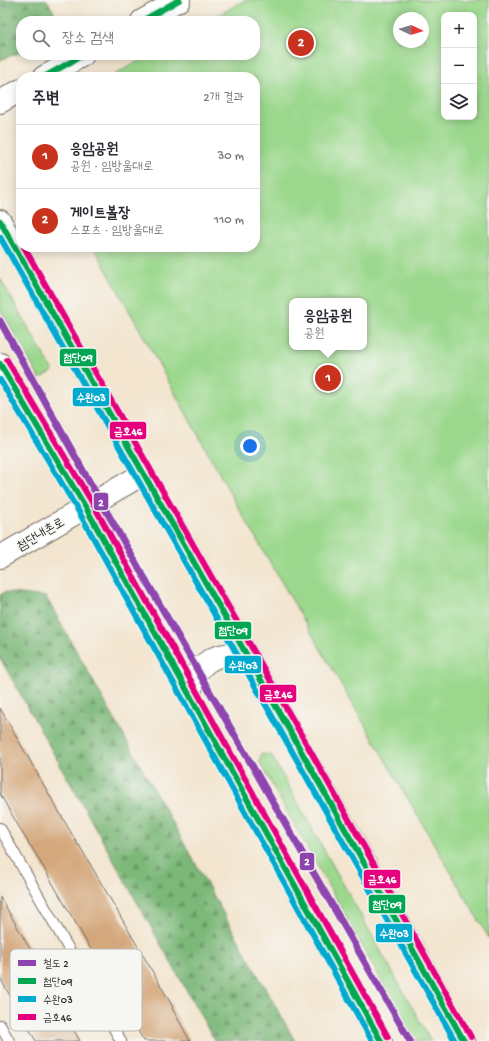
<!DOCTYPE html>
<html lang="ko">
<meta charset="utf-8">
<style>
body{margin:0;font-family:"Gochi Hand","Poor Story",sans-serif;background:#f2f2f3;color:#2b2b33}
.controls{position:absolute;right:12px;top:12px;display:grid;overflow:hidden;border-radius:8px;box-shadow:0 2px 10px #0003}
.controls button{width:36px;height:36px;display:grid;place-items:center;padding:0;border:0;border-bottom:1px solid #e1e1e2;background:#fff;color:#2b2b33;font:20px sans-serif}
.compass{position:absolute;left:393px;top:12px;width:36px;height:36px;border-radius:50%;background:#fff;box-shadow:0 2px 10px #0003;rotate:94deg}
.you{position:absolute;left:250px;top:446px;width:14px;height:14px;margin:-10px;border:3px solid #fff;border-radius:50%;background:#1a73e8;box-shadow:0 0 0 6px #1a73e833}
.badge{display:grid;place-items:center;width:26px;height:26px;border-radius:50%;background:#c8321e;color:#fff;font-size:13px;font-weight:700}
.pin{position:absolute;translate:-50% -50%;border:2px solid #fff;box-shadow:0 1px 4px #0006}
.popup{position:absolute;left:289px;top:298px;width:78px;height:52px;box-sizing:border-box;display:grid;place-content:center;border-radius:8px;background:#fff;filter:drop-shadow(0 1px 3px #0005);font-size:13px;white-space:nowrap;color:#7c7c81}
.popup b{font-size:15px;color:#2b2b33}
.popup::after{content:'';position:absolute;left:50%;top:100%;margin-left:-8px;border:8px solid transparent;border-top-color:#fff}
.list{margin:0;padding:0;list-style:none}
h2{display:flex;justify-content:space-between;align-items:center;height:52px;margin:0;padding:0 16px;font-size:17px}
h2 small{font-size:13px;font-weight:400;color:#7c7c81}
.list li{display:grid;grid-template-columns:26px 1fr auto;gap:12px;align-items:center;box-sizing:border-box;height:64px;padding:0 16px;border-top:1px solid #e1e1e2}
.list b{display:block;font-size:15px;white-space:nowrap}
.list p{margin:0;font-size:13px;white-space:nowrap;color:#7c7c81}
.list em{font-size:13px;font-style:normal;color:#7c7c81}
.icon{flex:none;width:22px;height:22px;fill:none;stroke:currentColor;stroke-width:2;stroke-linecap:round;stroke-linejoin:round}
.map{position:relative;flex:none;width:489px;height:1041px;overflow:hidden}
.search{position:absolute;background:#fff;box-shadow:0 2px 10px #0003;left:16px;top:16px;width:244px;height:44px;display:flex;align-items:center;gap:10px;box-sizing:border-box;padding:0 14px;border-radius:16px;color:#7c7c81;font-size:15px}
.panel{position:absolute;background:#fff;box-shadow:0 2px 10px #0003;left:16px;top:72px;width:244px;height:180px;border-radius:16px}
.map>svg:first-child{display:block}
</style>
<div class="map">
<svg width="489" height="1041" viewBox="0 0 489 1041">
<defs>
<pattern id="forest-firs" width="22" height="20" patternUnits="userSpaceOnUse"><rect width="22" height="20" fill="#7cb878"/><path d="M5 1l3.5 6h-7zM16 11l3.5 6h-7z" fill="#669663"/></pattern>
</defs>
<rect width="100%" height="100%" fill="#f6f6f2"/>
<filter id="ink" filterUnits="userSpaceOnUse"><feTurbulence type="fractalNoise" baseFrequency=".025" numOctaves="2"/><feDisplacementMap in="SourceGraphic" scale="8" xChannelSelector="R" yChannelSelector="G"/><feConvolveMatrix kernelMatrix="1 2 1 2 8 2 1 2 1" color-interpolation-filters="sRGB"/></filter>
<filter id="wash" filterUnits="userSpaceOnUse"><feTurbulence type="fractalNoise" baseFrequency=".012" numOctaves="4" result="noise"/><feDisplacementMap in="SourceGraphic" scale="16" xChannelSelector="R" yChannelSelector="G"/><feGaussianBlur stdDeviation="0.9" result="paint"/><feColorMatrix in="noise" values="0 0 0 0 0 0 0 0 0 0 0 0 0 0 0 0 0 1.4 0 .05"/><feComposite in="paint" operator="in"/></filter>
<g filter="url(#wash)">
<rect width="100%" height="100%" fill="#f3e5cf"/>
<path fill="#9bd88d" stroke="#63825c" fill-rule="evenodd" d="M245 0H489V938L239 509 94 247H255V77H111L149 55H255V21H208ZM444 15H474V117H444ZM399 18H423V42H399ZM292 301H364V347H292Z
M0 278 53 371 40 379 0 309Z
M261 754 271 755 431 1041H415L260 763Z"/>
<path fill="url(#forest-firs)" stroke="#547252" d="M0 0H47L59 21H21V52L0 60Z
M5 592 46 597 295 1041H215L0 658V595Z"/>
<g id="blocks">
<path fill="#d4a77c" d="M0 708 78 845H79L173 1007 172 1008 190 1041H144L31 846H30L0 794Z
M0 897 33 954 31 955 80 1041H36L0 978Z"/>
</g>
</g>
<g filter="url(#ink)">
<use href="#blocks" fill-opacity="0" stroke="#716c64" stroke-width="1"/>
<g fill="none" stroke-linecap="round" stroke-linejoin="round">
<defs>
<path id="service" d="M0 828 121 1041
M0 1025 9 1041"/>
<path id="tertiary" d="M142 21 179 0
M44 77 83 55
M0 102 21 90
M0 557 143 474"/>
<path id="secondary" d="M0 221C154 494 313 766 464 1041
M0 364 86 508 381 1041
M191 698C191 693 190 689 192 685 197 665 214 653 235 655 240 656 245 659 250 661"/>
</defs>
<use href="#service" stroke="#716c64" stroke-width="12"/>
<use href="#tertiary" stroke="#716c64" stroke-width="24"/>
<use href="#secondary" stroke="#716c64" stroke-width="24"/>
<use href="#service" stroke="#fff" stroke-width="10"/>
<use href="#tertiary" stroke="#fff" stroke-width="22"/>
<use href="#secondary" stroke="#fff" stroke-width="22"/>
<defs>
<path id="bus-1" d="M142 21 179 0
M44 77 83 55
M0 221 291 733 464 1041
M0 364 86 508 381 1041"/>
<path id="bus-2" d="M0 237 284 737 455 1041
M0 380 79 512 372 1041"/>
<path id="bus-3" d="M24 247 298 729 471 1037
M7 360 93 504 388 1037"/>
</defs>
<use href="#bus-1" stroke="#f6f6f2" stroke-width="9"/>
<use href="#bus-2" stroke="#f6f6f2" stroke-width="9"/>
<use href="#bus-3" stroke="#f6f6f2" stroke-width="9"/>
<use href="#bus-1" stroke="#00a651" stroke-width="6"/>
<use href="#bus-2" stroke="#00a9ce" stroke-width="6"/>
<use href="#bus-3" stroke="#e5007d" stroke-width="6"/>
<defs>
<path id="rail-1" d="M0 321 85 474 410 1041"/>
</defs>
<use href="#rail-1" stroke="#f6f6f2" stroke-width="10"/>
<use href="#rail-1" stroke="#8e44ad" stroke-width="7"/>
</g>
</g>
<g text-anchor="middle" stroke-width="3" stroke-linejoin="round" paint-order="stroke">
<g font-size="13" fill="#2b2b2b" stroke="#f6f6f2">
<text transform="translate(40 533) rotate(-30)" y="5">첨단내촌로</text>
</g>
</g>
<rect x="10" y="949" width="132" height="82" rx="6" fill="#f6f6f2" stroke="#b9b9b6" stroke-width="1"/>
<rect x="18" y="960" width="18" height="6" fill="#8e44ad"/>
<rect x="18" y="978" width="18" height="6" fill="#00a651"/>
<rect x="18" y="996" width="18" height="6" fill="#00a9ce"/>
<rect x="18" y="1014" width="18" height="6" fill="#e5007d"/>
<g font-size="11" fill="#2b2b2b">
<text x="43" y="967">철도 2</text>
<text x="43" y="985">첨단09</text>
<text x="43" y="1003">수완03</text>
<text x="43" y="1021">금호46</text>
</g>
<g stroke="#f6f6f2" stroke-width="1.5">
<rect x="59" y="348" width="38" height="19" rx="4" fill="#00a651"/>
<rect x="72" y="387" width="38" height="20" rx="4" fill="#00a9ce"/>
<rect x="109" y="421" width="38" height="19" rx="4" fill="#e5007d"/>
<rect x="93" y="492" width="16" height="19" rx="4" fill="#8e44ad"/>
<rect x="214" y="621" width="38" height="19" rx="4" fill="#00a651"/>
<rect x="224" y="655" width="38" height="19" rx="4" fill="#00a9ce"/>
<rect x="259" y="684" width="38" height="19" rx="4" fill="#e5007d"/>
<rect x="299" y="852" width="16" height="19" rx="4" fill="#8e44ad"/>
<rect x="363" y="869" width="38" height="20" rx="4" fill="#e5007d"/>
<rect x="368" y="894" width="38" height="20" rx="4" fill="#00a651"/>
<rect x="375" y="923" width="38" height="20" rx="4" fill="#00a9ce"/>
</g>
<g font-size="11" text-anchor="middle" font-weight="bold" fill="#fff">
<text x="78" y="361">첨단09</text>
<text x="91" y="401">수완03</text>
<text x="128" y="435">금호46</text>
<text x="101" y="506">2</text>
<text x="233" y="634">첨단09</text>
<text x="243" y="669">수완03</text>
<text x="278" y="698">금호46</text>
<text x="307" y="865">2</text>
<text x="382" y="883">금호46</text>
<text x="387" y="908">첨단09</text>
<text x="394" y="937">수완03</text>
</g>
</svg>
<div class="controls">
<button>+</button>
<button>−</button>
<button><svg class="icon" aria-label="layers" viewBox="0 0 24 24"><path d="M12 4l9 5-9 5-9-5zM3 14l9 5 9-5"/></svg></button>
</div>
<svg class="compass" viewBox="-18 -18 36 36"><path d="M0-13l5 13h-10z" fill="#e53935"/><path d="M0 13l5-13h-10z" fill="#7c7c81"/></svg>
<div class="you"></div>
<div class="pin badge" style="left:328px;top:378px">1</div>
<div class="popup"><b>응암공원</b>공원</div>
<div class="pin badge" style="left:301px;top:43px">2</div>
<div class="search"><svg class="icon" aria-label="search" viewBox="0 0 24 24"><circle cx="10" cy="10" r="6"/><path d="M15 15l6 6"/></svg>장소 검색</div>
<section class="panel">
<h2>주변<small>2개 결과</small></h2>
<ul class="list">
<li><span class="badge">1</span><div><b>응암공원</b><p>공원 · 임방울대로</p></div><em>30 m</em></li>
<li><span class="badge">2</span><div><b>게이트볼장</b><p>스포츠 · 임방울대로</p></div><em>110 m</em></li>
</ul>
</section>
</div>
